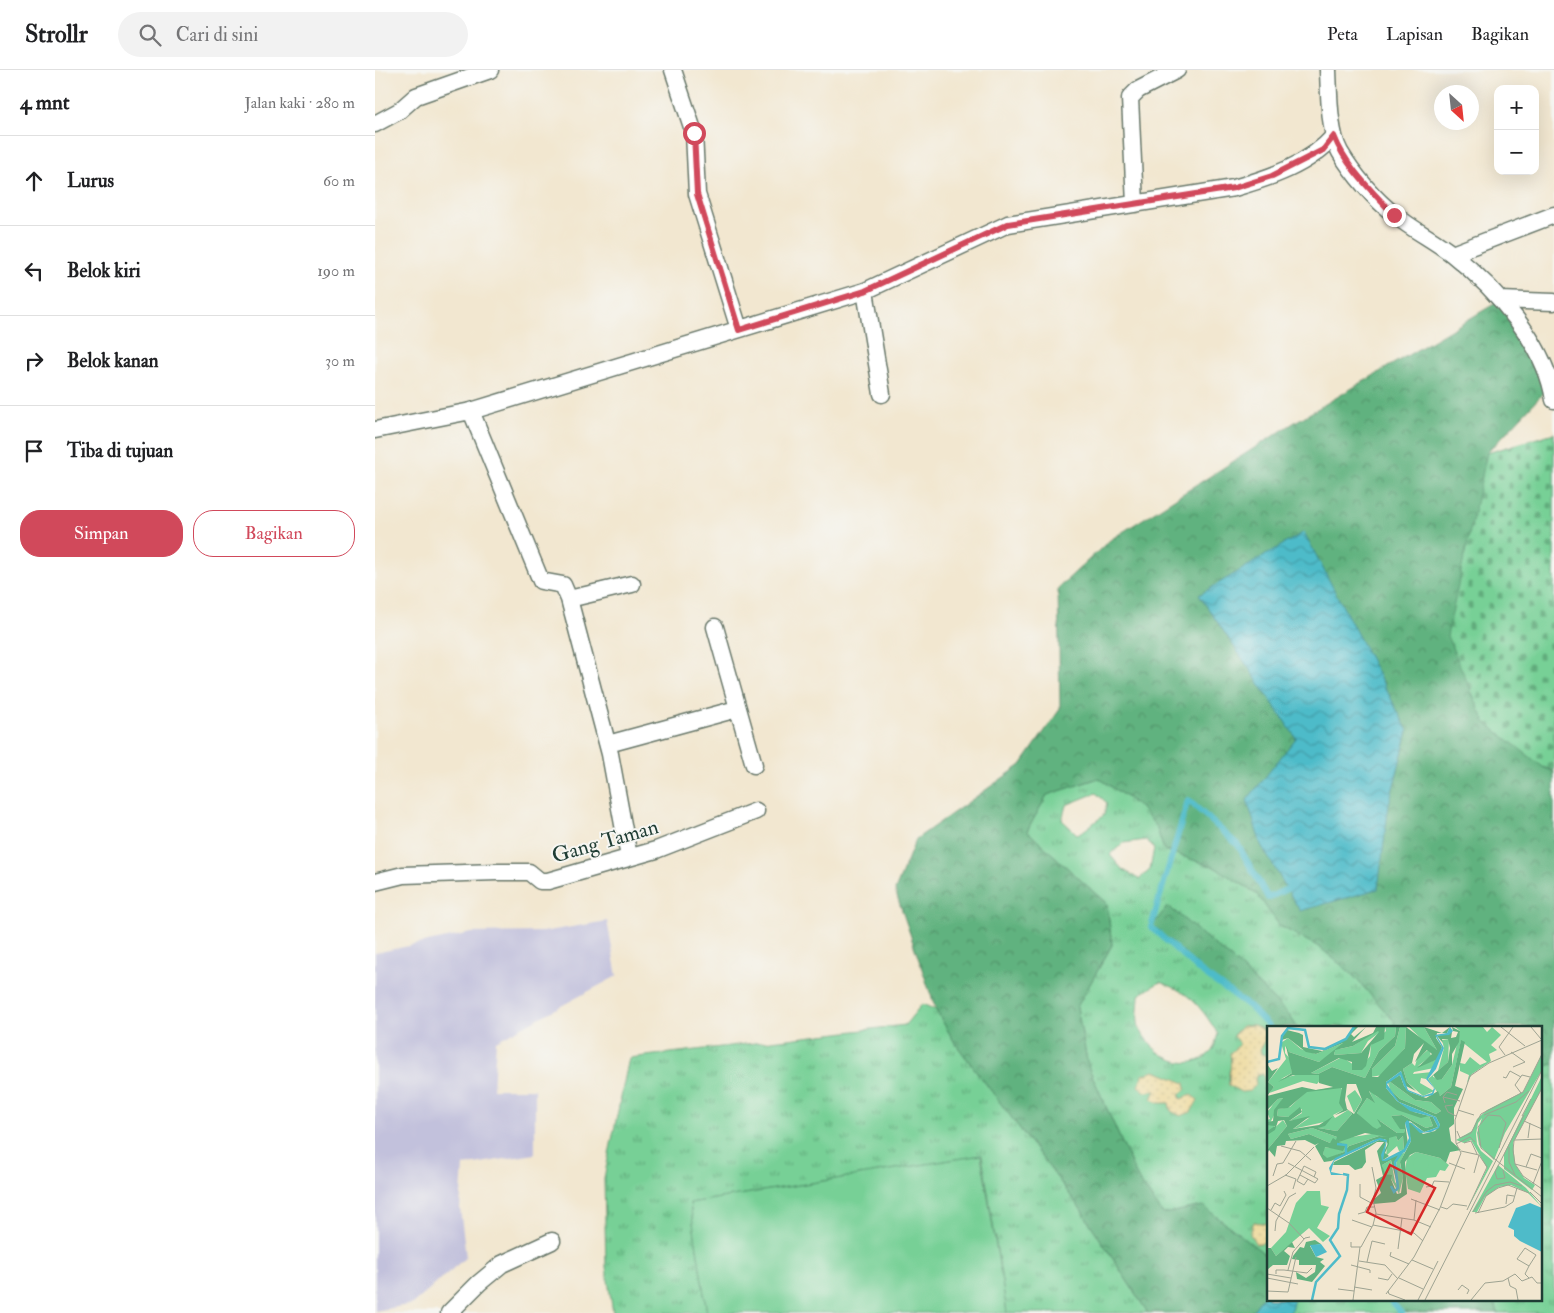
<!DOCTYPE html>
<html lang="id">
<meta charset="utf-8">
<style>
body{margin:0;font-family:"IM FELL Double Pica",serif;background:#f2f2f2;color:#202124}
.controls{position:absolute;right:15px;top:15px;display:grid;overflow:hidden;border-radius:10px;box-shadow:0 5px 20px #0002}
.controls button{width:45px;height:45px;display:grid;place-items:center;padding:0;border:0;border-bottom:1px solid #e0e0e0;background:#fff;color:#202124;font:25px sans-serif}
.compass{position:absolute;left:1059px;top:15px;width:45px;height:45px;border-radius:50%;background:#fff;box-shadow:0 5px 20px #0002;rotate:153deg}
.stop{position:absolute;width:15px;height:15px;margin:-11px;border:4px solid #d1495b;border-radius:50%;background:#fff}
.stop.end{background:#d1495b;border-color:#fff;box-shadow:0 1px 5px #0008}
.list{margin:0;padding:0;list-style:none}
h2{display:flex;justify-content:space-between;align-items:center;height:65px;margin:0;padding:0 20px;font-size:21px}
h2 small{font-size:16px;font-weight:400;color:#757577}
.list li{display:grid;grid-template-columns:32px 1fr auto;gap:15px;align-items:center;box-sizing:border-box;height:90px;padding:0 20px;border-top:1px solid #e0e0e0}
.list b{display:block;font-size:19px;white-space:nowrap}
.list em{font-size:16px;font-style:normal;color:#757577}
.actions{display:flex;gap:10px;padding:15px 20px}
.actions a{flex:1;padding:11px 0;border:1px solid #d1495b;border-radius:20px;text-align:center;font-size:18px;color:#d1495b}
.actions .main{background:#d1495b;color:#fff}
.icon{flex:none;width:28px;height:28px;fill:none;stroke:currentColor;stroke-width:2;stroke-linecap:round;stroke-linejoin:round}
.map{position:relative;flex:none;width:1179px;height:1243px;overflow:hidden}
header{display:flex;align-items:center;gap:30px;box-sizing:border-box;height:70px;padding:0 25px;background:#fff;border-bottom:1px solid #e0e0e0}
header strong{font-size:24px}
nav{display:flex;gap:28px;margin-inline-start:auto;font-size:18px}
.search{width:350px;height:45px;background:#f2f2f2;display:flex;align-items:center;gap:12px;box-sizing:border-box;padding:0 18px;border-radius:28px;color:#757577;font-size:19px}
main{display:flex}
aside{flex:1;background:#fff}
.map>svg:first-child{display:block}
</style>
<header>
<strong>Strollr</strong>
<div class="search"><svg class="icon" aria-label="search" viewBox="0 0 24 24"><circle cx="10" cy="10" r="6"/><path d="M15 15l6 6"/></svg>Cari di sini</div>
<nav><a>Peta</a><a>Lapisan</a><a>Bagikan</a></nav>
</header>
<main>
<aside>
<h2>4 mnt<small>Jalan kaki · 280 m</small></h2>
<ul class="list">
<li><svg class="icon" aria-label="ahead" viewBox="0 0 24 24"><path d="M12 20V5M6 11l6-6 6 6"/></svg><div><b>Lurus</b></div><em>60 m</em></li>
<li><svg class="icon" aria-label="left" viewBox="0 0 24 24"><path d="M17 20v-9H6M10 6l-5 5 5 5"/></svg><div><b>Belok kiri</b></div><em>190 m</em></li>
<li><svg class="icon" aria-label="right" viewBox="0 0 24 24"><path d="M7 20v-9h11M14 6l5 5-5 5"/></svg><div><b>Belok kanan</b></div><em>30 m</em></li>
<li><svg class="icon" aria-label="arrive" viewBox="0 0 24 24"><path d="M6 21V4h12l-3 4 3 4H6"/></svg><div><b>Tiba di tujuan</b></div></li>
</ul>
<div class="actions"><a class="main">Simpan</a><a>Bagikan</a></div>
</aside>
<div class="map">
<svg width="1179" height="1243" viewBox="0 0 1179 1243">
<defs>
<pattern id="grass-tufts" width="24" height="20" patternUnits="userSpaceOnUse" patternTransform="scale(1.25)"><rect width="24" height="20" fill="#77d096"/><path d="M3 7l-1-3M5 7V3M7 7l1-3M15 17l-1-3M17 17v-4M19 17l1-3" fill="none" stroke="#61aa7b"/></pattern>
<pattern id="forest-crowns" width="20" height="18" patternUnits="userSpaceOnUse" patternTransform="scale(1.25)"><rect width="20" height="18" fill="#61b27f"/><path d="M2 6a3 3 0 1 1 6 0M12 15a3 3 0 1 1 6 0" fill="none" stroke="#4f9269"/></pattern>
<pattern id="sand-dots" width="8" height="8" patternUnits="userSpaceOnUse" patternTransform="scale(1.25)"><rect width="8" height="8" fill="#eeda9e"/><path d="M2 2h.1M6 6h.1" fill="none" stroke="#ccbc89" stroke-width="1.8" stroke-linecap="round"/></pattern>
<pattern id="cemetery-stones" width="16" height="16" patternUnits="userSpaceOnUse" patternTransform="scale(1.25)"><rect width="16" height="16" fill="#77d096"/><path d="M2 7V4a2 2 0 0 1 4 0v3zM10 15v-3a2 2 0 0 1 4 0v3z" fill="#61aa7b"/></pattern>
<pattern id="water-waves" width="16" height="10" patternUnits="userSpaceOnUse" patternTransform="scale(1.25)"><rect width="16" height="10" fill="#4ebbc9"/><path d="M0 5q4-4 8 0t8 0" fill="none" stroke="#4099a4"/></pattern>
</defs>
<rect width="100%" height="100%" fill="#f6f6f2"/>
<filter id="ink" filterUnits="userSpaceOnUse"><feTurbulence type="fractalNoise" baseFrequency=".02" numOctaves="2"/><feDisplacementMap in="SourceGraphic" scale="10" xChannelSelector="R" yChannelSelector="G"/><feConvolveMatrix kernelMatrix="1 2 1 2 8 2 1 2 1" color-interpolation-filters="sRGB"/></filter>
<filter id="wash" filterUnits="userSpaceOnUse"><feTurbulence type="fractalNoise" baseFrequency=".0096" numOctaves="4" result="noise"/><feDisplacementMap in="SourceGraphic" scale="20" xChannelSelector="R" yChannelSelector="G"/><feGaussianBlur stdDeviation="1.12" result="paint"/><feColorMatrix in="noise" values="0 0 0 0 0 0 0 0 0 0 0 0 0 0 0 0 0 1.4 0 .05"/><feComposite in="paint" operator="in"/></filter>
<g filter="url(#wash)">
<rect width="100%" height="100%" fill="#f2e7d0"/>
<path fill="#c2c1dc" d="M232 851 242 906 121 971 118 1019H160V1084L88 1096 85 1138 91 1187 38 1234 0 1241V883L96 863 168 862Z"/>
<path fill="url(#grass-tufts)" stroke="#4b8665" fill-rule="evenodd" d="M724 708 764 736 781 756 789 780 839 797 881 823 905 856 944 877 975 902 1020 952V957H922L914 945 859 891 793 837 776 857C811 895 858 920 894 957L893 986 886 984 885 978 890 970V961C876 953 869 954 858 965L865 974 854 1002V1015L880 1010 883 1004H888L893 1019V1154L879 1152 881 1174 893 1171V1204L891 1185 828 1136 788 1144 763 1109 713 996 702 937 737 875 732 834 652 761 672 725ZM721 723 732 733 729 745 703 765 687 750 691 735ZM771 770 779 778 775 800 764 809 747 799 735 785 748 773ZM785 912C815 922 826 937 843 964 841 969 840 978 836 982 811 1007 775 983 764 957 761 948 764 934 764 925ZM780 1001 792 1006 807 1029 816 1025 796 1041 794 1033 782 1020Z
M547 934 561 940 580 973 705 1138 773 1243H632L607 1085 315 1133 332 1243H238L231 1197 229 1108 254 988 530 955Z
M1179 994V1243H1123L1119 1229H1165V997Z
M893 1220V1229H1014L1026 1243H876Z"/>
<path fill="url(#forest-crowns)" stroke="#40785a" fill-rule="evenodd" d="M1126 230 1177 314 1112 383 1110 652 1168 697 1179 702V994L1165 997V957H1020V952L975 902 944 877 905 856 881 823 839 797 789 780 781 756 764 736 724 708 672 725 652 761 732 834 737 875 702 937 713 996 763 1109 788 1144 828 1136 891 1185 893 1220 876 1243H773L705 1138 580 973 561 940 520 820 541 769 646 695 685 639 683 518 735 470 920 352ZM824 525 1033 661 1014 734 872 730 922 668Z
M793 836 859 891 914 945 922 957H894C873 935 848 920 825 901 808 887 792 872 776 857Z
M1014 1229H1119L1123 1243H1026Z"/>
<path fill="url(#sand-dots)" stroke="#868c69" d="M879 955 890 961V970L885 978 886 984 893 986V1019L888 1013 890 1009 888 1004H883L880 1009 881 1015 875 1021 866 1022 854 1015C854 1003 857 994 855 983L865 974 858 966 867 956Z
M780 1001 810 1013 811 1019 804 1025 806 1029 816 1025 823 1030 816 1042 806 1046 796 1041 794 1033H783L777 1029 781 1020 771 1022 763 1016 768 1005Z
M879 1152 893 1154V1171L881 1174 875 1164Z"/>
<path fill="url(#cemetery-stones)" stroke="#4b8665" d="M1179 363V701L1168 697 1110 652 1072 566 1112 383Z"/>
<path fill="#77d096" stroke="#4b8665" d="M606 1085 632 1243H332L315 1133Z"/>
<path fill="url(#water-waves)" stroke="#367c7e" d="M929 462 1033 661 1014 734 1003 819 925 841 886 775 872 730 921 668 824 525Z
M893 1220V1229H919L915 1243H876Z"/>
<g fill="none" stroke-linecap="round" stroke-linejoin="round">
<path stroke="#4ebbc9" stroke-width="6" d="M894 957 875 937 825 901 776 857 813 730 863 775 893 828 918 816
M1014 1229 1026 1243"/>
</g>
</g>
<g filter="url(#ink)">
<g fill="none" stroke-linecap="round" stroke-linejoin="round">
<defs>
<path id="minor" d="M298 0 319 63 322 124 364 259
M953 0C954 23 954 63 965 82 978 104 1000 130 1020 145 1038 160 1059 170 1077 184 1120 218 1171 274 1179 330
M0 54 24 41 41 26 115 0
M760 134 755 28 763 20 802 0
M1077 184 1179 145
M490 221 507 324
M1126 230 1179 232
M96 341 166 511 188 515 194 529 235 684 254 787
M0 360 96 341 490 221 633 154 859 118C894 108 934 95 959 66
M194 529 257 514
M340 557 379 695
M233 674 362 639
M0 812 28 805 122 802H154L165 811H173L281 780 381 741
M74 1243 104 1213 127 1194 177 1171"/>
</defs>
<use href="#minor" stroke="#69786b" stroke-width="19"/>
<use href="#minor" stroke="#fff" stroke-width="16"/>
</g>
</g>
<g fill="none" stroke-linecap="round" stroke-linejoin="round" filter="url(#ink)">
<path stroke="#d1495b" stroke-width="6" d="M319 63 322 124 364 260 490 221 633 154 859 118 897 106 948 80 959 66C971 97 997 121 1019 145"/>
</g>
<g text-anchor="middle" stroke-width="4" stroke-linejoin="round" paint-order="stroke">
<g font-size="21" fill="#1f3d34" stroke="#f6f6f2">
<text transform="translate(230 771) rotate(-16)" y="7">Gang Taman</text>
</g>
</g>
<g transform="translate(892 956)">
<rect width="275" height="275" fill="#f2e7d0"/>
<path d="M118 1H129L128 10 112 25 98 52 65 41 51 48 44 47 75 31 93 43 103 30 104 19 119 5ZM133 1H139L138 22 115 49 104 51 105 43 128 20ZM142 1H157L170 24 165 23ZM188 1H216L220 6 225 1 234 9 224 19 230 24 222 28 224 35 205 48 200 57 202 49 193 45V37L198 38 203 31 213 39 220 36 194 15 184 61 173 70 161 53 166 49V51L175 53 185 39 193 5ZM111 4 113 6 101 15 94 27 67 29 68 24 86 20ZM21 12 34 23 49 28 76 17 75 21 52 36 22 26 18 20V27L24 34 25 47 14 53 32 48 53 49 54 53 50 58 36 55 2 67 7 61 1 56 19 33 14 17ZM182 13 181 36 171 45 177 22 175 14ZM162 23 164 30 151 40 171 33 167 42 147 46 146 48 165 46 159 53 154 52 153 57 167 65 156 70 140 56 136 43 145 37 148 40 150 33ZM275 28V44L238 107 227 134 212 119 210 107 215 92 211 97 209 108 210 118 214 125 226 135 200 184 220 142 204 114 197 117 189 114 205 105 210 93 220 84 256 66ZM275 50V62L246 117 248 138 257 152 268 159 265 164 237 143V128ZM112 52 115 54 112 67 108 64 105 65 109 70 144 88 162 90 166 100 159 102 135 89 124 90 134 103H138L137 107H130L113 95 114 100 110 104 101 99 90 87 100 72 107 76 102 64 104 53ZM122 55 148 74 164 76 174 85 169 88 133 73 123 64ZM74 61 76 67 73 77 76 84 66 89 68 92 81 84 85 88 70 105 51 102 57 96 26 103 42 92 22 95 35 87V83L21 91 10 90 11 83 23 81 40 65ZM88 64 95 74 87 87 80 70ZM16 72 2 99H7V102L0 105V94L3 93 0 86 6 79 0 84 11 73ZM16 94 20 100 0 124V109ZM45 102 70 111V114L63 117 42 108 24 113 21 108ZM111 107 129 110 131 115 136 110 137 124 132 125 130 120 119 130 121 112 112 110 82 120 77 126 60 133 56 128 57 121 73 123 79 119 71 116 79 112ZM138 126 133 137 136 152 132 168 122 149 117 148 115 139 124 134 128 156 131 160 129 132ZM149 126 173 132 182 139 178 145 173 144 169 151 160 152 153 167 141 163 138 144 140 132ZM231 139 259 162 275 181 261 167 244 159 232 161 218 171 210 186H205ZM40 165H53L54 179 62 181 50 202 63 210 56 216 42 202 9 230 4 222 19 206 29 177Z" fill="#77d096"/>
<path d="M87 1H91L84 8 87 11 99 1 85 16 106 7 109 1H118L117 13 104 19 99 40 95 44H85V36L72 32 44 47 51 48 65 41 98 52 112 25 128 10 129 1H133L128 20 105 43V51H111L138 22 139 1 170 24 157 1 175 7 183 1 180 7H170L169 12 175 21 171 33 150 42 165 28 160 24 148 36 157 17 147 28 145 37 136 43 140 56 149 65 137 59 134 45 119 56V62L130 75 147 86 166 91 171 101 157 106 143 95 138 97 141 118 137 124 136 110 131 115 129 110 122 112V118L118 127 122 130 116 134V127L121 118 118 113 107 114 64 135 57 136 48 120 52 117 48 119 38 114 19 115 18 119 10 120 8 131 2 124 0 128V124L20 100 17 94 11 95 8 104 0 109V105L8 100 0 99V96L6 95 7 84 16 72 11 73 0 84V70L35 61 49 64 66 61 52 57V49H26L11 56 25 47 19 20 22 26 52 36 76 17 49 28 39 26 21 12 15 14 13 23 15 10 20 4 32 7 36 9V21L55 25 79 13ZM111 5 112 6 94 27 67 29 68 24 86 20ZM80 58H89L95 74 87 88 80 83 78 74ZM75 62 72 77 76 84 52 99 26 103 43 90 22 95 35 86 33 81 21 91 10 90 11 83 21 82 40 66ZM102 65 130 84 154 92 162 90 166 100 159 102 135 89 124 90 133 103H138L137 107H130L110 93 114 100 110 103 106 101 90 87 100 72 108 77ZM81 84 85 88 70 105 51 102 58 100 66 90ZM45 102 70 111 69 114 66 112 63 117 42 108 24 113 21 108ZM98 107 121 111 112 110 82 120 77 126 60 132 56 128 58 121 76 125 79 119 72 116ZM185 1 193 5 192 16 185 28V39L175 53 170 54 166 49 181 36 183 22 181 13H175L176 17 170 10 185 6 184 12 189 11 191 6 186 5ZM194 14 198 16 188 60 196 63 187 82V98L182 102 184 115 194 124 183 126 179 137 173 132 149 126 143 129 138 136 140 168 128 176 106 178V174L114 167 109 154 116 150 110 125 117 116H110L98 124 99 136 95 142 88 144 82 139H66L67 136 112 114 119 115 115 135 136 127 128 136 131 162 124 134 115 139 118 148 125 149 124 153 130 168 134 167 136 152 133 136 144 115 140 97H145L156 108 168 105 173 99 169 91 132 76 124 67 121 56 133 49 137 60 143 66 159 72 171 65 173 70 184 61ZM122 55 148 74 164 76 174 85 169 88 133 73 123 64ZM0 38 5 45 11 42 1 56 7 61 0 70ZM48 214 54 218 43 220 49 231 57 233 53 236 58 240 45 256 30 253 29 246 39 252 48 246 49 239H32V234L25 233 26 230 33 221 37 222 39 216ZM25 216 28 222 21 221 17 225 23 230 20 239H6L0 244V222H4L9 230Z" fill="#61b27f" fill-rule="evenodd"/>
<path d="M146 138a8 8 0 1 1 16 0a8 8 0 1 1-16 0ZM142 153a7 7 0 1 1 14 0a7 7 0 1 1-14 0Z" fill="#77d096"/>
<path d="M183 1 186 5 182 9 170 10 177 22 169 43 161 53 168 63 166 69 156 71 140 65 137 60 133 49 120 58 132 76 169 91 173 99 172 102 164 106 153 107 142 96 144 115 138 126 119 135H115L114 129 119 116 112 114 67 135 64 146 79 149H64L62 142 68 132 107 114 113 112 120 114 116 134 137 123 142 112 138 97 140 94 157 106 171 101 166 91 143 85 130 75 119 62V56L134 45 141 64 156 70 165 67 167 62 159 53 175 21 168 9 180 7ZM263 177 275 182V226L253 215 247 210V204L241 201 249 182ZM54 218 60 226 49 231 43 219Z" fill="#4ebbc9"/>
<path fill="none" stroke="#4ebbc9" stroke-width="2.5" d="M0 36 12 33 15 10 21 2 38 4 42 21 58 23 79 13 87 1M70 118 79 119V129M124 160 127 166 131 162 128 136 135 126M45 274 49 256 73 230 63 214 71 202 72 188 80 164 81 149 76 148"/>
<path fill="none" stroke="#9ea392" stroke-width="1" d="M234 1 258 20M264 1 274 13M244 26 258 36 246 41M238 29 232 21 246 1M236 51 239 52 243 45 254 51M275 62 247 115 246 124 248 138 256 150 275 163M254 67 248 59 255 49 263 51M176 71 180 66 190 69M178 77 176 71 193 75M186 79 178 80 181 86 189 90M191 84 207 89M217 89 249 76 262 65M255 90 264 73M257 95 275 103M190 105 193 112 204 107 214 88 256 66 275 28M261 112 263 97M248 114 275 113M197 117 204 115 210 128M189 118 203 111 208 116M14 120 33 125 44 134M242 121V136L248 149M232 122 239 97 233 90 221 89 211 101 214 122 275 171M194 125 212 129 207 147M21 137 51 153 48 157 33 149M182 137 198 143M248 138 270 144M259 141 264 128 275 132M236 144 238 152 230 153 228 146 257 89M18 149 29 153 26 163M6 150 10 138 16 137 29 115M41 153 37 159 30 155 37 140 49 146 47 151M93 158V171L106 178M266 158 275 135M0 160 19 149 47 121M159 161 165 160 167 155 182 156M263 166 275 178M144 173 173 184M239 178 240 169 247 170M174 181 180 183 186 178 200 180M0 182 22 197 37 213M4 184 8 177 13 180 19 169 17 165M200 184 220 141 212 129M206 186 220 165 228 159 243 156 255 160M208 187 238 181 246 176 250 162M211 187 219 170 231 162 241 159 262 167M91 188 98 186 100 181H107M109 188 147 194 164 201M85 194 105 201M147 194 149 174M106 199 147 207 156 215M8 205 9 195 22 171 29 167M84 216V221H94L106 199 109 187 106 174 109 162 105 141M131 223 135 192M124 226 123 230 142 238M145 234 166 243M92 235 118 239 131 253M100 236 105 215 118 218M84 239 103 244V247M262 240 269 229 258 222 250 233 262 240 258 248 262 252M21 244 26 226 38 212 43 211M0 248 24 252M9 248V244H17L40 247 45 242M0 252 31 258M111 252 121 254 125 248M132 252 156 263M241 252 243 260 249 263 251 274M87 261 105 264M71 263 87 265M191 264 195 259 202 264 200 268M0 265 21 266 29 231M121 265 122 268 138 274M119 268 147 231 173 182 194 127 189 117 188 94 203 50 222 37 275 14M86 274 93 221M151 274 171 235M158 274 275 44M204 274 218 257 236 255 248 248 255 255 265 251 270 257H275"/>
<path fill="#d62828" fill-opacity="0.15" stroke="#d62828" stroke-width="2.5" d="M123 139 168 162 144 208 100 186Z"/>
<rect width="275" height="275" fill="none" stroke="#1f3d34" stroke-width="2.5"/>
</g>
</svg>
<div class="controls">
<button>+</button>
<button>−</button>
</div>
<svg class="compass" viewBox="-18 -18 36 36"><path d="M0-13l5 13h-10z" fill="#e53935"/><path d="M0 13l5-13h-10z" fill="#757577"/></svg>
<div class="stop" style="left:319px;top:63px"></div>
<div class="stop end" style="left:1019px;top:145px"></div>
</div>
</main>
